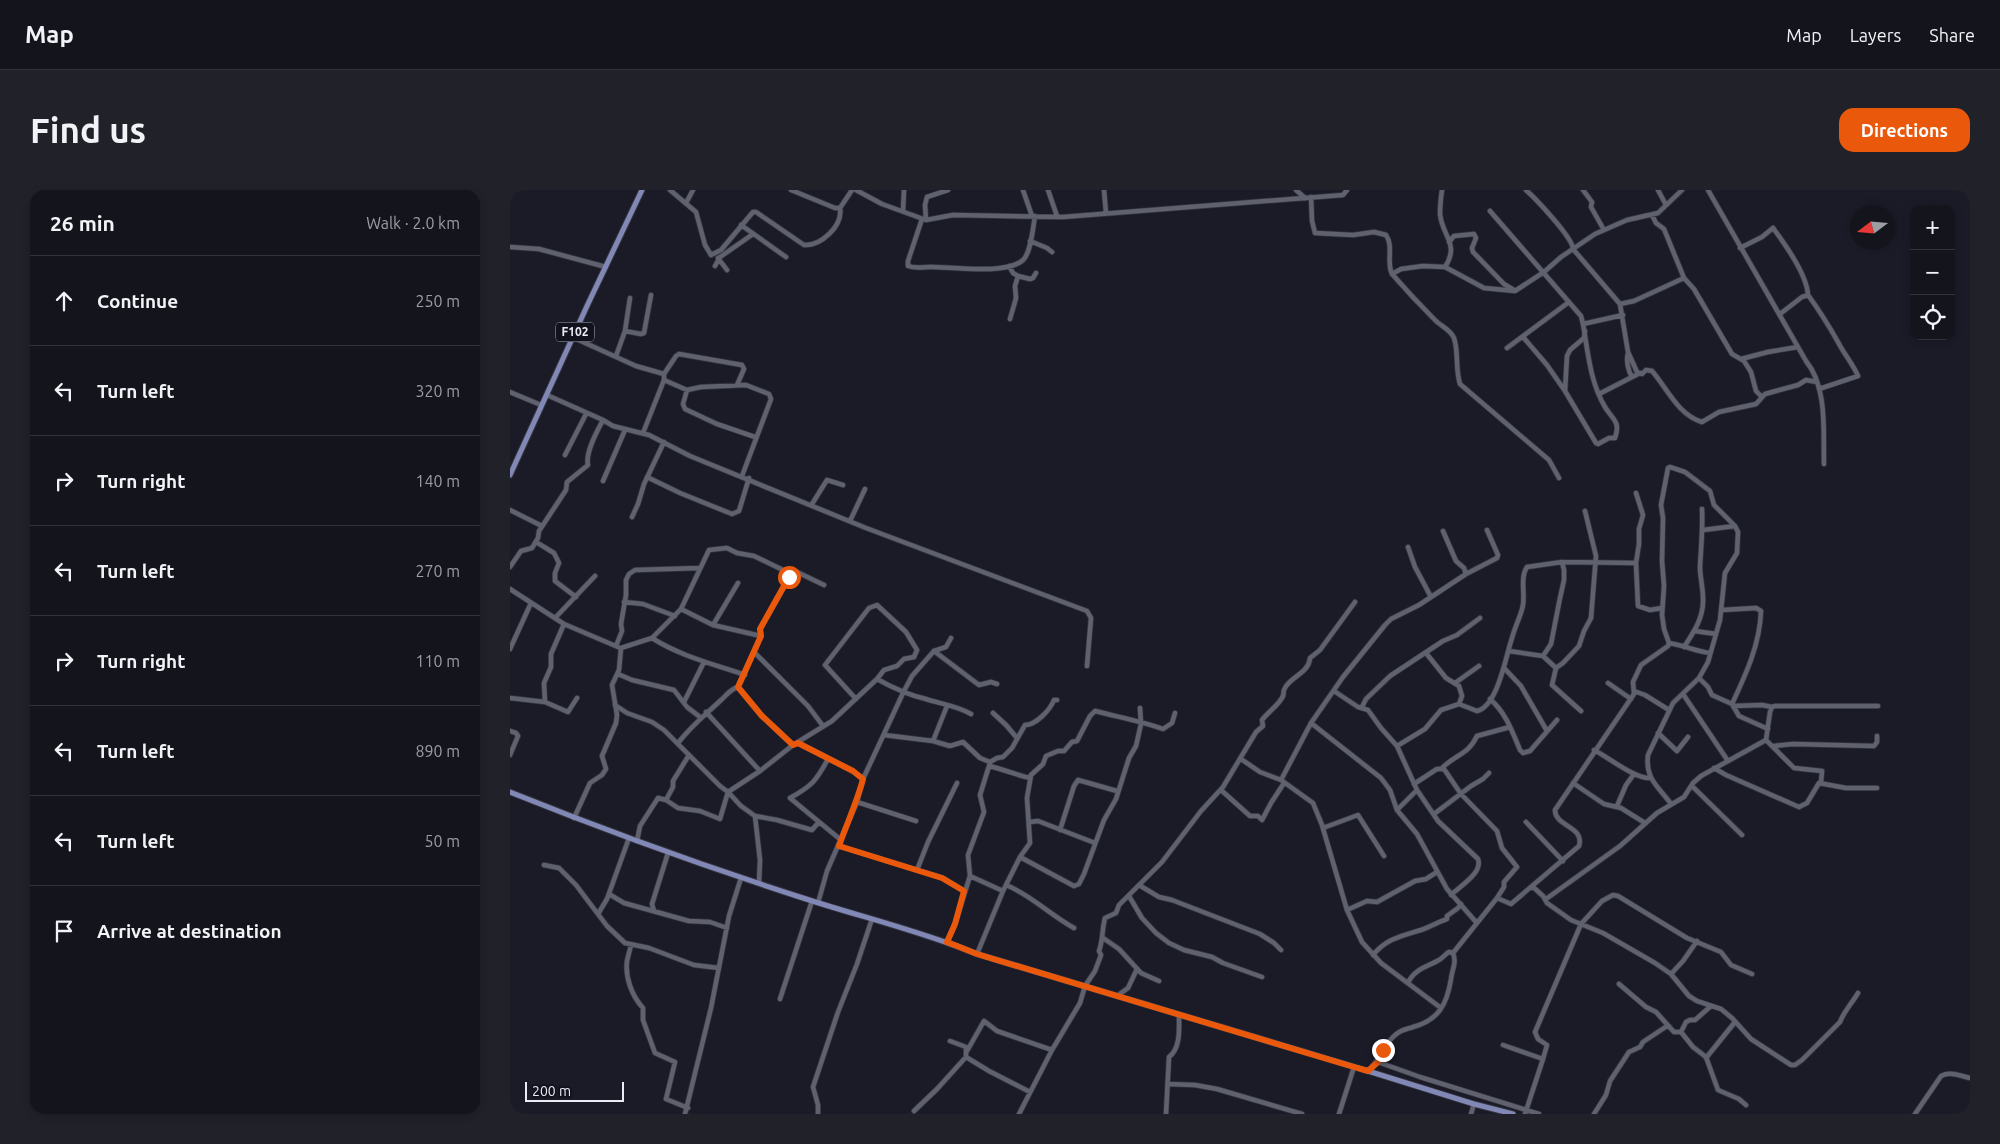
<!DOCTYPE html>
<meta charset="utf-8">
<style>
body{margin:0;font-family:Ubuntu,sans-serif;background:#21212a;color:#f1f3f6}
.controls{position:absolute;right:15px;top:15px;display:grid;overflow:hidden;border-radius:10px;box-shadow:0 2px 8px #0003}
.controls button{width:45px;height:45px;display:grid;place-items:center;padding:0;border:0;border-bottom:1px solid #33333b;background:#14141d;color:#f1f3f6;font:25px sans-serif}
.compass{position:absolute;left:1340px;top:15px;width:45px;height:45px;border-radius:50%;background:#14141d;box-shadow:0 2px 8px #0003;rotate:254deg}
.scale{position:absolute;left:15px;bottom:12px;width:99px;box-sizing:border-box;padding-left:5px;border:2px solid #eaecf4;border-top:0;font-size:14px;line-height:18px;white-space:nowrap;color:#eaecf4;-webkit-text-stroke:4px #11121d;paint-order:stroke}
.stop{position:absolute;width:15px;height:15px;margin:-11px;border:4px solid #ea580c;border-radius:50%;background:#fff}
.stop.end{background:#ea580c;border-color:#fff;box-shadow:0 1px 5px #0008}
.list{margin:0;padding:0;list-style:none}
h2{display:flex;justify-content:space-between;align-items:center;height:65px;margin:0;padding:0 20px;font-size:21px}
h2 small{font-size:16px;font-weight:400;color:#9d9ea4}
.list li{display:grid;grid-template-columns:32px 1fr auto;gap:15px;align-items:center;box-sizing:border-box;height:90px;padding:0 20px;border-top:1px solid #33333b}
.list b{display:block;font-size:19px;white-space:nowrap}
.list em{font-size:16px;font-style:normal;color:#9d9ea4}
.icon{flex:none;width:28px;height:28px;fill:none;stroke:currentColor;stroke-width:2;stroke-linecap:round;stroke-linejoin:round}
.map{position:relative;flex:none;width:1460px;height:924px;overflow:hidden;border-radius:15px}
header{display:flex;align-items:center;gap:30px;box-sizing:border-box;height:70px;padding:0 25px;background:#14141d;border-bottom:1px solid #33333b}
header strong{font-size:24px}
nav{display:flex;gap:28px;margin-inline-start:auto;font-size:18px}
.intro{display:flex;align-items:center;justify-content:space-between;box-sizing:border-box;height:120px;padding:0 30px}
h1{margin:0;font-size:35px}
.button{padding:12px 22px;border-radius:15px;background:#ea580c;color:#fff;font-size:18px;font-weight:700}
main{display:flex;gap:30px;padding:0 30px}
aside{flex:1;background:#14141d;border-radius:15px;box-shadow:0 2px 8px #0003}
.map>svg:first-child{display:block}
</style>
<header>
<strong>Map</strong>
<nav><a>Map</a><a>Layers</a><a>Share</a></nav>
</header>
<div class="intro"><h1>Find us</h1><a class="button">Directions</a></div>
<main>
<aside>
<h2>26 min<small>Walk · 2.0 km</small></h2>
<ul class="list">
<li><svg class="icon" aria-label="ahead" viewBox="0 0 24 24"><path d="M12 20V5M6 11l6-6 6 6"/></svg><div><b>Continue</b></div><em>250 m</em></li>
<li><svg class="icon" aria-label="left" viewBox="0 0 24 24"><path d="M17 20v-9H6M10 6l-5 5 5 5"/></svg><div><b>Turn left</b></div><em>320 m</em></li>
<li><svg class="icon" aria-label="right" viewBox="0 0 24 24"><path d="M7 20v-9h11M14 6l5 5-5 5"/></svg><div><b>Turn right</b></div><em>140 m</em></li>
<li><svg class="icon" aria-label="left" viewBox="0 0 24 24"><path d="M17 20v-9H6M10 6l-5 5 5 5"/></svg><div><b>Turn left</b></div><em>270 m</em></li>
<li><svg class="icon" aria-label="right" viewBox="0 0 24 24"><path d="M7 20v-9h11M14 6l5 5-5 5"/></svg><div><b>Turn right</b></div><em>110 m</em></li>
<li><svg class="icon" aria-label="left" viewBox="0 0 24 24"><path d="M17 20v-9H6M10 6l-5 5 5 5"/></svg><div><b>Turn left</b></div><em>890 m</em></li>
<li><svg class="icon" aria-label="left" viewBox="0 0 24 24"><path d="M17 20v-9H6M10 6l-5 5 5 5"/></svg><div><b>Turn left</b></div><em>50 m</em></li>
<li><svg class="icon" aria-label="arrive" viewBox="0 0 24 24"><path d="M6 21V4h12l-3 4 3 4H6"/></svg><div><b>Arrive at destination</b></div></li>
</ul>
</aside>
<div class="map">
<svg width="1460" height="924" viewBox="0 0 1460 924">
<rect width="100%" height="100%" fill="#1a1b27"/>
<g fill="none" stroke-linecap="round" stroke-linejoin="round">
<defs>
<path id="minor" d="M160 0 186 22 195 55 201 65 211 60 243 22H246L294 55C311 56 333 36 330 18
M281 0 325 18H330L342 0
M346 0 372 14 416 30 443 25 553 27 833 5 837 0
M513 0 522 26
M538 0 547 26
M594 0 596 23
M786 0 795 8
M932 0C931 7 930 17 930 24 932 46 950 54 935 77
M1016 0C1026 9 1063 48 1063 59L1110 114 1118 162 1127 182 1132 184 1136 180 1142 181C1157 198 1168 225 1192 232L1209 222 1246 214 1255 204 1288 195 1296 190 1307 192
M1073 0 1082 12 1081 17 1094 40
M1148 0 1156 15
M1198 0 1296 171C1318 198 1313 242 1314 274
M801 7 802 31 805 43 843 45 864 42 876 45C884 56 876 72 882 84
M176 13 183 0
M393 21 394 0
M980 21 1071 126 1073 134C1078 162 1080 192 1095 217 1102 229 1111 231 1105 248H1099L1088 254 1086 253 1055 201 1057 166 1060 160 1074 148 1075 141
M1142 25 1146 33 1154 39 1174 88
M412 29 398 71V76C406 79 413 77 421 77 442 77 497 85 513 70 521 63 523 37 525 26
M416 30 415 15 417 7 438 0
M231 35 276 67
M520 51 537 58 542 62
M939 52 944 46 964 44 966 48 962 58 963 62 994 94 1004 100
M0 57 29 59 96 77
M1230 58 1252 47 1263 38C1275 54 1297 85 1298 105L1292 107 1270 124
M208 68 217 80
M205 76 210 67 243 44
M499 76 503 83 508 86 505 96 506 108 500 129
M508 86 520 89 523 88 526 83
M1298 105C1309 120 1319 136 1328 152 1334 164 1343 174 1348 186L1309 199
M1110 114 1124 111 1174 88 1184 99 1222 164 1234 171 1241 182 1246 201 1251 206
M1073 134 1113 125
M115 141 131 144 134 143 141 105
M62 147 126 176 154 184V190L177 200 191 197 236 195 259 204 261 209 232 286
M1013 147 1037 175 1055 201
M997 158 1059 112
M1118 163C1116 170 1118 181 1122 187
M106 166 115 141 120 108
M1231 169 1258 162 1288 157
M154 184 166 166 169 164 232 175 234 179 227 195
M177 200 173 214 175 219 207 234 245 247
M0 202 31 215
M1089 204 1130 183
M37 205 93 230 103 236 139 245 180 266 356 338 577 421 581 428 577 476
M133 243 154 190
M55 265 76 224
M137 287 170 303 222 324 229 321 239 288
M1049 288 1039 270 950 194C945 179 949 163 944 148 941 140 931 136 925 130 910 115 896 100 882 84L891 79 913 76 935 77 974 98 1005 101 1034 82 1051 67 1085 44 1117 30 1148 23 1172 0
M93 291 115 240
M302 314 317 290 333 295
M0 320 32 336
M122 327 128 314 134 294 154 252
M340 331 355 299
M1193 340 1225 336
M933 341 946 371 954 378 956 384
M26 352 44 363 49 373 45 383V391L66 407
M898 357 905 377 921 407
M1126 373 1129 354V339L1133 325 1126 303
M0 377 11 361 22 358 28 348 29 341 56 300 57 292 78 275C75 263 87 241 93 230
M0 399 54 434 108 457
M114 412 133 414 165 426
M171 419 203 435 251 446
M1212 420 1246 418 1251 421C1250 454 1236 484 1222 514
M45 428 85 386
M203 435 228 393
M1185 441 1206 444
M142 448C170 466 203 474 235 485
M1159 453C1173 455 1185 461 1200 463
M106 456 112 441 111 434 116 405V390L119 384 125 380 190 378
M1174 457C1184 442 1194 427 1193 408 1193 398 1190 387 1190 377 1191 357 1193 339 1192 319
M111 458 142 448 171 419 199 360 217 358 227 363 244 366 273 380 279 387
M0 459 21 413
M424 461 469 495 481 492 487 494
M999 461 1033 466 1046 478 1042 495 1071 521
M244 462 298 516 313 536
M916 463 936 488 949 496 952 506 949 514
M1033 466 1041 454 1050 408 1054 390V380L1052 372
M1046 478 1053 473 1069 456 1074 441 1081 428 1086 366 1075 321
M995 479 1011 496 1037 541
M108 484 122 490 164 500 177 517 190 527
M1189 488 1198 497 1202 505 1222 514 1229 526 1258 539
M367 489C383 498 398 505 416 509 431 514 448 516 461 524
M945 493 969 476
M1098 493 1121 509
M228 497 252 526 283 555
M824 501 848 517 858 520 871 538 887 556 907 600 928 631 968 669C973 683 950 696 941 705
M1124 501 1135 505 1159 520
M0 508 35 512 58 522 67 508
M980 509C996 523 1002 541 1010 560L1013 563 1020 561 1047 530
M35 512 34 493 41 477V464L54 434
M174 512 194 472
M105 515 117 523 142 532 154 540 210 596 218 602 231 616 245 626 267 630 302 640 308 633
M1223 516 1252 515 1262 517
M852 517 856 509 880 486 933 451 947 445 970 428
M196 522 250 581
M483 523 496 535 507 548
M801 533 871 588 880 600 887 620 907 644 937 699 966 732
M0 541 6 543 8 546 0 565
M1148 543 1167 561 1178 547
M374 545 423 551 440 556 453 552 470 568 480 572 487 568 493 567 502 558 515 535C526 535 540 520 544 510H547
M1256 550 1284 578 1312 581 1311 593
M423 551 437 516
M168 553C182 535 194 526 210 511 216 506 220 499 228 497L251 446 250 439 281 385 287 382 314 395
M288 553 343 581 353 589
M887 556 915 539 931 520 949 514 967 521C988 516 996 465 1002 448 1005 436 1011 426 1013 415 1015 403 1010 387 1017 377L1052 372 1126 373 1128 416 1140 420 1152 418
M1264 556 1283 554 1364 556 1367 552V546
M1084 560C1098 567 1125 589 1140 588
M318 569C306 591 302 596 280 608L331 650
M731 569 750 582 771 590 803 613 812 635 837 720 852 752 871 773 931 818
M1218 571 1256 550 1260 522 1262 517 1265 516H1368
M480 574 479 576C493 579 506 585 520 588
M932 578C946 564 958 565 967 546L1000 537
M1204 578 1216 585 1289 617 1297 613 1309 593 1336 598H1367
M771 590 801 533 833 487 875 435 881 429 909 415 956 384 987 368 988 365 977 340
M1063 593 1094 614 1111 618 1135 633
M904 594 927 579H934L951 604 987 641 992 658 1007 677 994 692V697L987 708 943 763
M1182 596 1232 645
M711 600 740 626H748L752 630 761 613 774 593
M156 610 168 618 190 621 210 629 218 602 250 581 283 555 322 531 367 489 374 480 387 476 394 469 404 467 407 460 396 442 367 415 359 418 315 475 346 509
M347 612 406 631
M1107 616 1116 595 1124 584
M887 620 907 600
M924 624 961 596 973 589 979 583
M245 626 250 670 249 693
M64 628 80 593 92 585 96 579 92 566 106 533 107 525 102 495 109 480 111 458
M520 632 528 631 585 653
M1016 632 1053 671
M813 638 848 625 874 666
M550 640 564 596 568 590 607 601
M127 651 130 636 148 608 156 610 163 597V591L179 565
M329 656 433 688 454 701
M510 667 564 696 569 694 574 684 594 630 606 609 619 568 626 556 631 534 630 518
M34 675 49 678 66 695 97 736 115 753 139 758 184 775 209 778
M407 680 418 652 447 593
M460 686 493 701
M496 695C521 705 540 725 564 738
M629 695 649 707 662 710 750 744 764 753 771 760
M1022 696 1033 706 1037 713 1061 730 1093 743 1145 773 1161 784 1179 806 1187 811 1211 819 1222 828 1241 849 1281 875H1285L1292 870 1330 832C1333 823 1342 813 1348 803
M99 704 114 713 179 731 200 732 217 738
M619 706 632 728 646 743 659 753 674 760 702 767 713 773 752 787
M987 708 1001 714 1069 656C1075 636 1045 637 1045 620L1124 504 1123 492 1131 475 1158 456 1159 453 1154 439 1152 425 1154 396 1152 371 1153 328 1151 315 1158 278 1160 277 1175 282 1200 301 1204 315 1225 336 1228 342 1227 363 1215 383 1210 430 1198 472 1189 488 1163 513 1138 565C1135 589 1148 596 1161 614
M1036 709 1110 656 1147 623 1174 607 1183 593 1191 586 1218 571 1173 504
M308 713 317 681 347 612 353 589 393 503 402 486 424 461 436 457 441 448
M837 720 857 711 867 712 905 691 916 689 927 682
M144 721 142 714 158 663
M88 724 97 709 119 648
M593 748 609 759 631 783 649 791
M437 752 445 734 460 686 458 665 474 622 470 605 479 576
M121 755C120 760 118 766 117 771 115 788 122 806 133 818V830L145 863 165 872 156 909 178 918
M467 764 493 701 510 667 520 653 517 608 521 585 533 574 536 566 548 561H554L562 552 567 551 580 526 585 521C608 527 631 531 653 539L662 533 665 523
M863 765C877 748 892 746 911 740 920 737 928 732 937 729V726L948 718 951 714
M1161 784 1173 771 1187 751
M898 793C904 779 917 777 929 770 933 768 935 764 939 762L943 763
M1109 794 1136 817 1146 822 1164 842H1171L1176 832 1180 830H1185L1201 816
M607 806 618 798 627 779
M270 809 302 711
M1171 842 1183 857 1196 867 1208 900 1229 909 1236 915
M440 851 456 857V867L479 881 520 902
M993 855 1033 869 1015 924
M457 861 474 831 487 841 542 860
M1196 868 1225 832
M1033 869 1037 855 1028 849 1025 842 1071 734 1092 711 1103 705 1108 706 1177 748 1211 762 1221 775 1242 784
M868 872 910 887 1029 924
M858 881C870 870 873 857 883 847 890 840 894 840 903 837 929 830 937 814 941 789 942 779 947 773 943 763
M658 894 685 895 707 899 792 924
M404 921 427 899 456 867
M175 924 201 818 219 726 231 688
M308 924V915L303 897 328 822 347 774 362 729
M509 924 542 860 570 813 575 796 585 781 591 765 589 761C593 750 592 739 595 728L606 723 609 715 652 672 691 621 713 597 746 542 753 536 752 530C759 521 769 515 773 506 774 503 773 500 775 498 780 487 799 483 800 468L810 460 845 412
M656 924 659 867C671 858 669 838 669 825
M829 924 844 877
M961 924 964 914
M1084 924 1096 905 1100 891 1119 862 1130 857 1133 852 1157 836
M1405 924 1431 886C1440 881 1451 886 1460 888"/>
<path id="major" d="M0 285 77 116 132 0
M0 602C97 641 194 676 293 708 351 727 411 741 467 764L858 881 964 914 1003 924"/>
</defs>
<use href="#minor" stroke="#33343d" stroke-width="6"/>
<use href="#major" stroke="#33343d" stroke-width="7"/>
<use href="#minor" stroke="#5f616f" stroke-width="4.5"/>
<use href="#major" stroke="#8288b6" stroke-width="5"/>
</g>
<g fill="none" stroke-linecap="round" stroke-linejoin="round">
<path stroke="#ea580c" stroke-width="6" d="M279 387 250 439 251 446 228 497 252 526 283 555 288 553 343 581 353 589C347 612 337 633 329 656L432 688 454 701 445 734 437 752 467 764 844 877 858 881 868 872 873 860"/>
</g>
<g text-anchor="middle" stroke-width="4" stroke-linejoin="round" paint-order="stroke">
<rect fill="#11121d" stroke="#a9abb4" stroke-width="1" x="46" y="132.5" width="38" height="19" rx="4"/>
<g font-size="12" font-weight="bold" fill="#eaecf4">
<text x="65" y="146">F102</text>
</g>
</g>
</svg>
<div class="controls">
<button>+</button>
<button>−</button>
<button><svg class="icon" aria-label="locate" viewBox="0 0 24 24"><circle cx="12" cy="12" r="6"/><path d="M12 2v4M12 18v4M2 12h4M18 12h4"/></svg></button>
</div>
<svg class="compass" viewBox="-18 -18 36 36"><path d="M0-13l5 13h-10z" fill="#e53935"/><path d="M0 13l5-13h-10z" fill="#9d9ea4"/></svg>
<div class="scale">200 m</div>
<div class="stop" style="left:279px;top:387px"></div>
<div class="stop end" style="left:873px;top:860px"></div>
</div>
</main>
